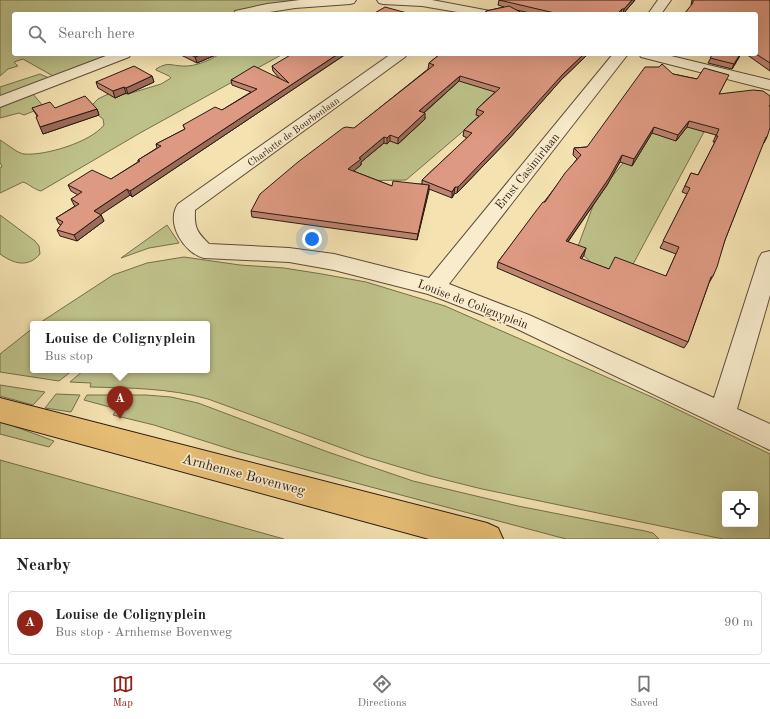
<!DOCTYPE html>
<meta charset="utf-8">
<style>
body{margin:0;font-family:"Old Standard TT",serif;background:#f6f6f6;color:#222}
.controls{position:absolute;right:12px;bottom:12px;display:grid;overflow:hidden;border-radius:4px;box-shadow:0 4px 16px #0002}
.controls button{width:36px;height:36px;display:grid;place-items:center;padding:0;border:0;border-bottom:1px solid #e0e0e0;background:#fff;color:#222;font:20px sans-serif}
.you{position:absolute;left:312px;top:239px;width:14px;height:14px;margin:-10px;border:3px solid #fff;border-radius:50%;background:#1a73e8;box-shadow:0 0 0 6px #1a73e833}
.badge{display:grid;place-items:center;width:26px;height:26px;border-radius:50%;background:#8f2418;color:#fff;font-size:13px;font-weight:700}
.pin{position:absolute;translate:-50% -33px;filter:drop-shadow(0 1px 2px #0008)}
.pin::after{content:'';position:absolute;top:21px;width:14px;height:12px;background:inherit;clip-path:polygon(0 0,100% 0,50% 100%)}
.popup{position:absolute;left:30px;top:321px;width:180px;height:52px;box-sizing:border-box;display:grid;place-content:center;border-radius:4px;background:#fff;filter:drop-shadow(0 1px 3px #0005);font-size:13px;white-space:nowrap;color:#767676}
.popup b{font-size:15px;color:#222}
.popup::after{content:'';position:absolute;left:50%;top:100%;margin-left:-8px;border:8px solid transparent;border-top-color:#fff}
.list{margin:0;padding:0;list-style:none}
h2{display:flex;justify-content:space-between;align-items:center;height:52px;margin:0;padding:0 16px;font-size:17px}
h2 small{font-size:13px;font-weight:400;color:#767676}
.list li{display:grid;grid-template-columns:26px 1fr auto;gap:12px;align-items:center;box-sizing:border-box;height:64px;margin:0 8px 8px;padding:0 8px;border:1px solid #e0e0e0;border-radius:4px}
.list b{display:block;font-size:15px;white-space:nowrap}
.list p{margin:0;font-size:13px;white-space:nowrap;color:#767676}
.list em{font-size:13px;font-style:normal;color:#767676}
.icon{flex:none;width:22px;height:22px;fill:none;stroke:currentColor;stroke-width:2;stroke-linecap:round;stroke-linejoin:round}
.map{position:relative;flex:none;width:770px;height:539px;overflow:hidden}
.search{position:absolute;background:#fff;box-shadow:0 4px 16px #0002;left:12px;right:12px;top:12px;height:44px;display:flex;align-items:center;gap:10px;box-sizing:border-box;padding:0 14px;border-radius:4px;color:#767676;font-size:15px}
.sheet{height:124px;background:#fff}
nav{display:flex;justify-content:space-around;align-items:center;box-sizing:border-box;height:56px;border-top:1px solid #e0e0e0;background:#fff;font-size:11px;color:#767676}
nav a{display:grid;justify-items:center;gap:2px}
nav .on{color:#8f2418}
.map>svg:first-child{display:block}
</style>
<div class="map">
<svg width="770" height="539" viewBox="0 0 770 539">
<rect width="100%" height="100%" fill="#f4e2b1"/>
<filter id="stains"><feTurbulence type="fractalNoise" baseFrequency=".005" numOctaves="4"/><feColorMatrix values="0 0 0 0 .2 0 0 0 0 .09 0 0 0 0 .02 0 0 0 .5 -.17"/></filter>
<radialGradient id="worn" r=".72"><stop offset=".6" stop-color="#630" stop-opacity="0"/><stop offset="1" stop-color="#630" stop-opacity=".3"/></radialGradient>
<path fill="#bec28a" stroke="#746e4d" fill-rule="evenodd" d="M0 0H319L247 10 229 14 222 13 14 14V54H111L53 76 23 59 14 62 18 66 8 69 0 76Z
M220 54H283L140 133 41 191C35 190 29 184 23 182L0 193V168L2 167 0 162V140C7 144 17 153 24 154 45 156 91 142 104 125L103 119 89 108 98 99 106 95 112 93 128 94 161 84 171 78 169 76 156 70V69C169 61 171 66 183 66 195 67 210 60 220 54Z
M488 54 549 58 406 180 336 181Z
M40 74 49 78 0 96V87Z
M32 93 44 107 24 115 19 113 0 118V105Z
M667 117 704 132 624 281 600 271 577 249 597 195 642 140Z
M0 215 35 241 39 246 40 254C28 268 14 264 0 254Z
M167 225 179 243 149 248 121 258Z
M184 257 240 265 284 268 322 274 366 282 445 306 654 398 770 454V539H723L482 489 430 476 366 457 208 399C169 388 130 388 90 387L91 383 70 382 84 370H207V324H38L113 275 147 263ZM725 494H755V524H725Z
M33 328V370H73L59 381 0 372V354Z
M0 385 45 392 33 405 0 396Z
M56 394 80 395 71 412 45 408Z
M87 395H146L171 397 198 403 328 452 413 481 518 506 645 531 653 533 659 539H566L236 451 154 425 113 415 117 409 84 400Z
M0 421 54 441 49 447 0 434Z
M0 460 284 539H0Z"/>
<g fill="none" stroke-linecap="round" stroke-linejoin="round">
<defs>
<path id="minor" d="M300 0H356L354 3 350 4 295 8 257 14H234L235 11 267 4Z
M377 0H432L490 11 491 14H469L422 6 383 4 379 3Z
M658 0H671L661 14H648Z
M111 54H131L129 57 0 107V96Z
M391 54H407L405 57 195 210C194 228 197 232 209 244L289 248 334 254 429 278 613 54H628L449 284 529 315 714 398 759 258 762 253 770 251V295L737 409 770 424V450L513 327 428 294 334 270 289 262 204 258C184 253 165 223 178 204Z
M639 54H663L770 80V90L641 57Z"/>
<path id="major" d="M0 398 487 523 498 528 503 539H429L0 422Z"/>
</defs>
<use href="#minor" stroke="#5c4c38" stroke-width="2"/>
<use href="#major" stroke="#2a1a10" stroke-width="2"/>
<use href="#minor" fill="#f8eccc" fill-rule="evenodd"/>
<use href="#major" fill="#eac178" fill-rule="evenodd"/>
</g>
<path fill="#be846f" stroke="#2a1a10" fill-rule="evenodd" d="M499 0H635L623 14H535L516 10 524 14H486V11L504 7 498 5Z
M692 0H770V71L746 54H756V14L691 5Z
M179 54H218L197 63Z
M346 54 132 197 130 195 101 214V215L104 221 77 241 60 236 57 230 61 225 59 224 56 218 75 206 74 205 71 199 78 195 71 191 68 185 111 179 138 162V160L157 148 156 144 185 129 183 125 222 110 251 92 232 85 231 80 280 79 273 71 272 66Z
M440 54H586V56L561 80 508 140 457 193 454 194 452 198 429 189 417 240 252 217 251 211 428 69 429 63ZM459 81 495 92 477 109 476 115 479 116 464 130 463 136 467 138 422 180V184L392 186 353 171 361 165V162L384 143 387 144 390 141 398 144 425 119 424 113Z
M713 54H741L732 69 708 63Z
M673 74 697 79 726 80 719 94 767 137 764 143H763L736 212 725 240 713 276 709 283 688 342 684 348 497 268 498 262 577 159 573 155 574 148 587 147ZM687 127 716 135 713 142H715L698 175 691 173 682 192 687 194 660 248 676 254 666 276 609 269 581 259 584 255 568 242 607 185 620 162 632 166 652 133 676 141Z
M152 76 154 82 128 94 126 93 115 98 98 88 96 82Z
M32 108 97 109 99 115 43 134 37 116Z"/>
<path fill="#9b6b5a" stroke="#2a1a10" d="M632 0H635L623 14 624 9Z
M622 9 620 14H617Z
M202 54H218L197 63 195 57Z
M338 54H346L132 197 130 191Z
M584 54H586V56L561 80 508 140 457 193 458 187 563 74Z
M740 54H741L732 69 734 64Z
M152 76 154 82 128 94 126 88Z
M460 76 459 81 419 117V111Z
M124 87 126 93 115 98 113 91Z
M97 109 99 115 43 134 40 127Z
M425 113V119L398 144V138Z
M689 121 687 127 676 141 678 135Z
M654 127 652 133 632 166 634 159Z
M390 135V141L387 144V138Z
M384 137V143L361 162V165L348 176V169L359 158Z
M622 155 620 162 607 185 564 247 566 241Z
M429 185V191L417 240 418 234Z
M455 187 454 194 452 198V192Z
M127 189 130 195 97 217 94 211Z
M101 215 104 221 77 241 74 235Z
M586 248 584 255 578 265 580 258Z"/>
<path fill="#dd9981" stroke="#2a1a10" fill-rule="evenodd" d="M499 0H632L624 9H622L617 14H559Z
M693 0H770V63L756 54V14H684L693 3Z
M509 6 524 14H486V11Z
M385 7 407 13 405 14H373Z
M189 54H202L195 57Z
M292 54H338L130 191 127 189 94 211 101 215 74 235 57 230 63 222 56 218 79 204 71 199 82 192 68 185 92 170 111 179 140 161 138 160 161 146 156 144 185 129 183 125 215 107 222 110 257 89 231 80 254 66 289 83 272 66Z
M440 54H584L563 74 509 134 458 187H455L452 192 422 180 472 133 464 130 484 112 477 109 500 88 460 76 419 111 425 113 398 138 390 135 387 138 384 137 359 158 361 159 348 169 392 186 393 181 429 185 418 234 251 211 260 194 298 162 343 128 346 127 354 128 434 65 429 63Z
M713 54H740L734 64 710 58Z
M662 64 673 74 697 79 704 68 729 75 719 94 753 90 763 91 770 96V106H769H770V128L767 137H766L736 212 725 240 717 267 713 276 711 277 688 342 498 262 536 211 543 202H545L565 173 581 155 574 148 587 147 645 67H659ZM689 121 719 129 716 136H718L698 175 691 173 685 186 690 188 663 241 679 247 666 276 615 257 609 269 580 258 586 248 566 241 609 178 622 155 634 159 654 127 678 135Z
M134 66 152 76 126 88 124 87 113 91 96 82Z
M85 96 97 109 40 127 36 117 38 116 32 108 50 102 55 108Z"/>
<g text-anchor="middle" stroke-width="3.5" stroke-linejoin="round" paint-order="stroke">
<g font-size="10" fill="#2a1a10" stroke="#f8eccc">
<text transform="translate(293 131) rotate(-36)" y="4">Charlotte de Bourbonlaan</text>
</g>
<g font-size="12" fill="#2a1a10" stroke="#f8eccc">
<text transform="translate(527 171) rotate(-51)" y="4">Ernst Casimirlaan</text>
<text transform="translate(473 304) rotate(21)" y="4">Louise de Colignyplein</text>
</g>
<g font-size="14" fill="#2a1a10" stroke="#f8eccc">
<text transform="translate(244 474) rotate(15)" y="5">Arnhemse Bovenweg</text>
</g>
</g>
<rect width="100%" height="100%" filter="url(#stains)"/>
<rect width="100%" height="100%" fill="url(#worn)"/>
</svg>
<div class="controls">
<button><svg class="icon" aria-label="locate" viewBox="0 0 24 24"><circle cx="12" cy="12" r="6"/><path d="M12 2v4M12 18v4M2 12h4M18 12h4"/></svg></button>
</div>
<div class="you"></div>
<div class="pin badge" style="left:120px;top:419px">A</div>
<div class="popup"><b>Louise de Colignyplein</b>Bus stop</div>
<div class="search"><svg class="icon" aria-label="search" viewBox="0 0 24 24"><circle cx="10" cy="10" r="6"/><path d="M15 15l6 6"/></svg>Search here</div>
</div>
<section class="sheet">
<h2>Nearby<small></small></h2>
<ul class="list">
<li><span class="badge">A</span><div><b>Louise de Colignyplein</b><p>Bus stop · Arnhemse Bovenweg</p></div><em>90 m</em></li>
</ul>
</section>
<nav>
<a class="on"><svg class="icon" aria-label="map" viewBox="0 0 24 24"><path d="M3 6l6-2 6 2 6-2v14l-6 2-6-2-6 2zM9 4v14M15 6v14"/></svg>Map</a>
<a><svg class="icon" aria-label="directions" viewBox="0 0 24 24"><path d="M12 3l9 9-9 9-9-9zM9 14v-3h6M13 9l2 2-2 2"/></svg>Directions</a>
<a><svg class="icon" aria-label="saved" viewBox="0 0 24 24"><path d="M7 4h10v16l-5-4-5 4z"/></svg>Saved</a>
</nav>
